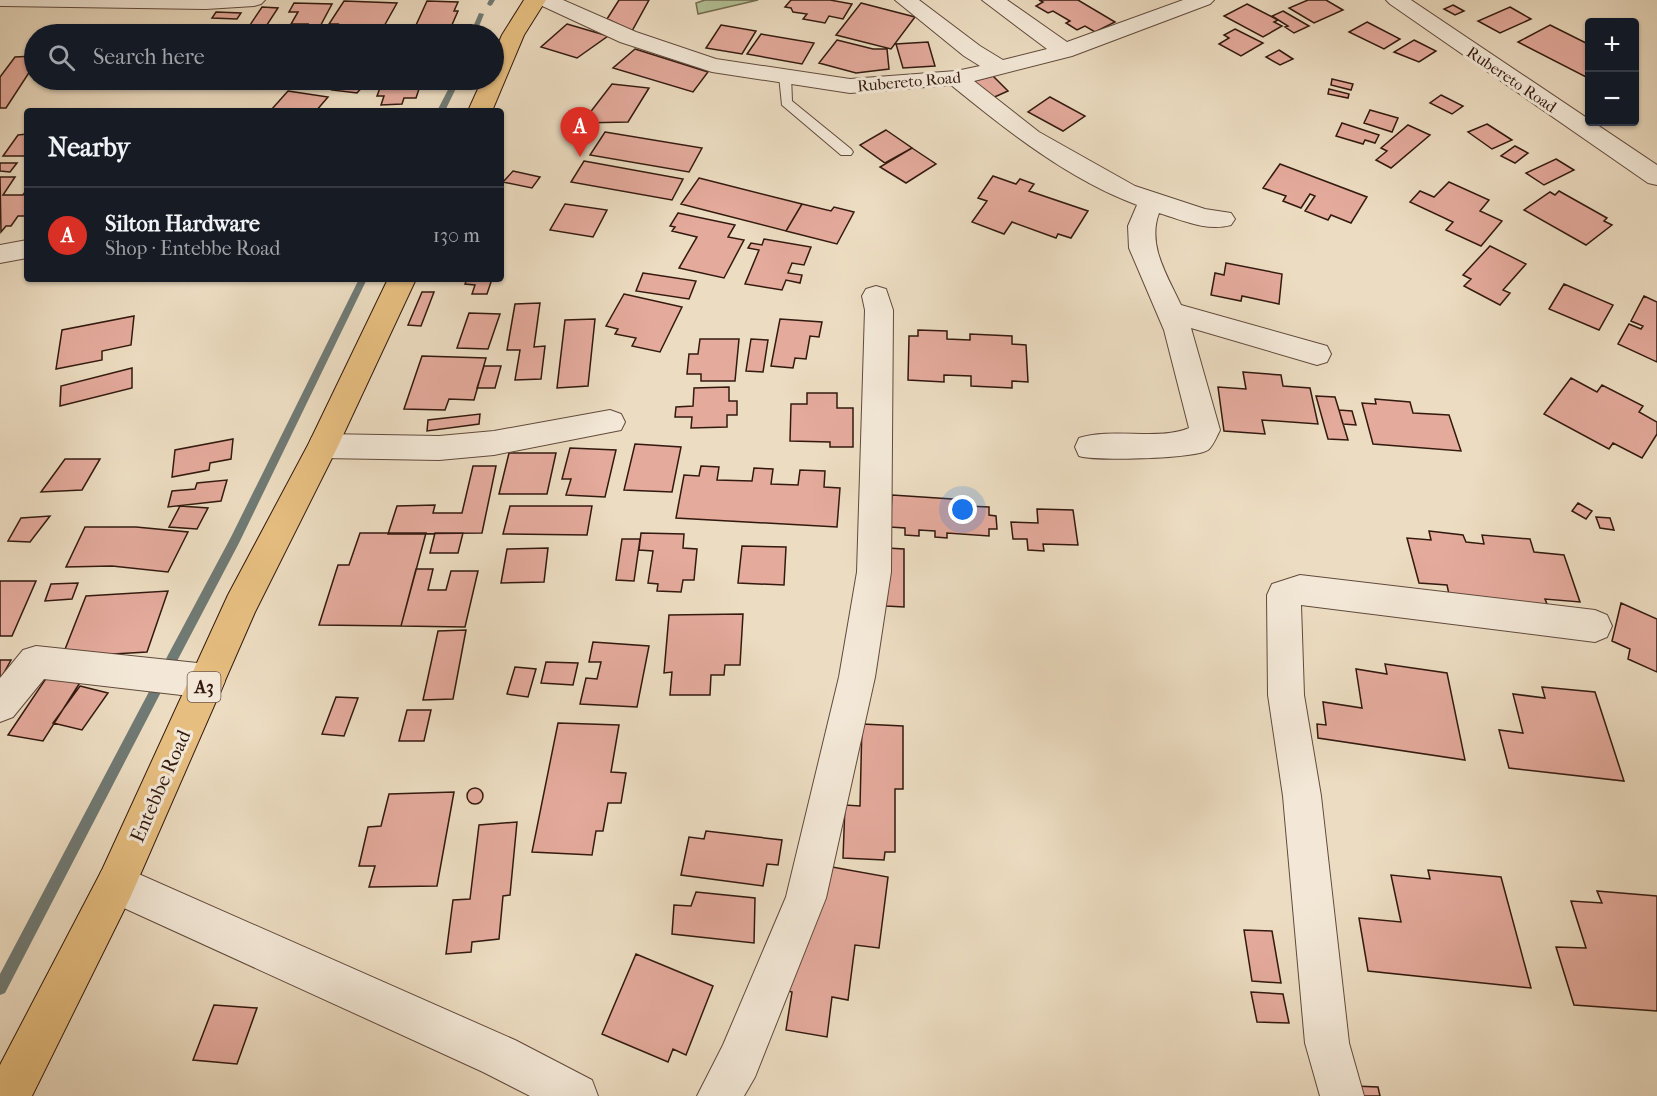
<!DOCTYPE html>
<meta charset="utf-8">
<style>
body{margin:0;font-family:"IM FELL French Canon",serif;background:#20242c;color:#f1f3f6}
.controls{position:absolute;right:18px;top:18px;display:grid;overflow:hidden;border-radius:6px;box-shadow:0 2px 4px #0004}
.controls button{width:54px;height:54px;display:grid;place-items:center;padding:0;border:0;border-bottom:2px solid #363941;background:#171b24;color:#f1f3f6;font:30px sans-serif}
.you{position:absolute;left:963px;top:510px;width:21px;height:21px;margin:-15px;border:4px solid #fff;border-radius:50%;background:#1a73e8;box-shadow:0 0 0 9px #1a73e833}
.badge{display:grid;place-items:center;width:39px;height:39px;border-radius:50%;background:#d93025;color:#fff;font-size:20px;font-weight:700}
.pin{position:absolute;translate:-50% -50px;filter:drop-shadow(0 2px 3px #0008)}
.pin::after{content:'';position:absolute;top:32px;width:21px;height:18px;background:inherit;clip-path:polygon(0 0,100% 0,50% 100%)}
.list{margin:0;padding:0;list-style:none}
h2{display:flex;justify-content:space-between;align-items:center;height:78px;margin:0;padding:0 24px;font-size:26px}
h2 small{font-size:20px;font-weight:400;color:#9ea1a6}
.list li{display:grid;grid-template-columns:39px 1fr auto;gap:18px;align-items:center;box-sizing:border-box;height:96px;padding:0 24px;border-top:2px solid #363941}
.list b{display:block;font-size:22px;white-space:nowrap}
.list p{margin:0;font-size:20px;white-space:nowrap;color:#9ea1a6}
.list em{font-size:20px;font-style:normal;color:#9ea1a6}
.icon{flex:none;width:33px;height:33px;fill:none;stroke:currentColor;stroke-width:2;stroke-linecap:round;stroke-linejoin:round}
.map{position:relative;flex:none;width:1657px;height:1096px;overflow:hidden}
.search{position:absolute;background:#171b24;box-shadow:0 2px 4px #0004;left:24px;top:24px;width:480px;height:66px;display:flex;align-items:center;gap:15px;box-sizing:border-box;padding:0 21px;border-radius:33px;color:#9ea1a6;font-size:22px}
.panel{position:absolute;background:#171b24;box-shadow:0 2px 4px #0004;left:24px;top:108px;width:480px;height:174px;border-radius:6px}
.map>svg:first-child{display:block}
</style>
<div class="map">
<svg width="1657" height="1096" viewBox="0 0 1657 1096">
<rect width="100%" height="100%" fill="#ecdcc1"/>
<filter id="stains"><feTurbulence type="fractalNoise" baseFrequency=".00333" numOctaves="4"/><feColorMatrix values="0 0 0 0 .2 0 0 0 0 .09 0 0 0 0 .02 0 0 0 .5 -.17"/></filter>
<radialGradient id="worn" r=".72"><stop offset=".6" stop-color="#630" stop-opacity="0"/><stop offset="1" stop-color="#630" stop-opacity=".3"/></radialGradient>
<path fill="#b3c296" stroke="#736e52" stroke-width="1.5" d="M705 0H758L698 14 696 3Z"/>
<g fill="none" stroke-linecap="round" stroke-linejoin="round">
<path fill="#707a74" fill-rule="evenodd" d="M489 0H495L492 5 490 6 487 4Z
M479 13 484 14 476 34H470Z
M453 80H460L445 111H437Z
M359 279H367L239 543 176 663 172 664 168 663 166 659 168 655 231 537Z
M156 685 160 686 162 690 160 694 5 993 0 995V974L152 686Z"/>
</g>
<path fill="#e4aa9c" stroke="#331a0f" stroke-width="1.5" d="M619 0H649L632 31 607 19Z
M791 0H830L852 4 843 19 829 16 825 23 803 19 807 14 793 12 791 8 785 7Z
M1039 0H1078L1115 22 1095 32 1085 26 1077 30 1066 23 1070 21 1053 11 1048 13 1036 6 1043 2Z
M1308 0H1326L1343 10 1314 23 1289 8Z
M344 1 397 3 383 28 362 27 359 33 333 32 338 24H329Z
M427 1 458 2 454 11H458L451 27H446L442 34H412Z
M294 3 332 4 316 34H312L313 32H304L308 24H291L298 12H289Z
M861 3 915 17 891 49 836 35Z
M1247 4 1278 20 1274 22 1282 26 1263 37 1224 16Z
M1453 5 1464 11 1455 15 1444 9Z
M262 7 278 8 261 34H276L279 31H298L296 34H244Z
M1510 7 1531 19 1500 33 1478 21Z
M1283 11 1309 26 1294 33 1285 27 1288 26 1272 16Z
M216 12 241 13 237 19 212 18Z
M1367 22 1400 39 1384 49 1349 32Z
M567 24 608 36 577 58 541 47Z
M721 25 756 31 742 54 706 48Z
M1550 25 1590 45V75L1586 77 1518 42Z
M1235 29 1263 43 1241 56 1219 44 1229 38 1224 35Z
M761 34 814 43 802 64 747 54Z
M837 40 873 49H887L889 69 856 73 819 63Z
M1414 40 1436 51 1419 62 1394 52Z
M928 42 935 66 903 68 896 44Z
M635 49 708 72 693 92 613 68Z
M1279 50 1293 59 1280 65 1266 57Z
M34 56V65L6 108H0V77L15 57Z
M993 76 1008 91 990 99 974 81Z
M1332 79 1353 84 1351 90 1331 85Z
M383 80H422L416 98H404L402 104 381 105 384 96H377Z
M340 81 364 85 357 93 332 90Z
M612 84 649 88 628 122 582 123Z
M1329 89 1349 94 1348 98 1328 94Z
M288 91 328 97 316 111 271 110Z
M1441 95 1463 106 1452 114 1430 103Z
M1050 97 1085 116 1063 131 1028 112Z
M1370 110 1398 118 1392 132 1364 123Z
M1342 123 1379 135 1375 143 1365 140 1363 144 1336 136Z
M1487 124 1512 140 1492 149 1468 132Z
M1408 125 1430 135 1391 168 1376 160 1387 151 1381 148Z
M886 130 912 148 885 163 860 145Z
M605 132 702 148 689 172 590 155Z
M27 134V156H3L18 135Z
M1515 146 1528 153 1515 163 1501 156Z
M912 148 936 164 906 183 880 167Z
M1556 159 1574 170 1544 185 1526 173Z
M584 161 683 179 672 200 571 182Z
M0 163H17L10 172 0 171Z
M1280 164 1367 197 1351 223 1331 215 1328 220 1305 211 1315 196 1310 194 1301 208 1283 201 1286 196 1263 188Z
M513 171 540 177 532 188 503 182Z
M993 176 1016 184 1020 179 1034 184 1029 191 1088 211 1071 238 1058 234 1056 238 1012 222 1004 234 972 222 987 201 978 198Z
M0 177H15L3 195H23L27 189V213L25 216H18L11 226H6L1 232Z
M699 178 802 204 786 231 681 204Z
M1449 182 1489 200 1480 211 1502 221 1481 246 1446 230 1453 222 1410 202 1420 191 1434 197Z
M1559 191 1607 218 1604 221 1612 225 1586 245 1524 210 1550 192 1555 195Z
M565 204 607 210 593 237 550 230Z
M802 204 831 211 834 207 854 212 837 244 786 231Z
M678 213 735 225 728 237 744 240 724 278 679 268 697 237 672 231 675 227 670 226Z
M764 239 811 247 804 265 792 263 788 273 802 275 800 283 786 280 782 290 745 284 759 250 748 248 751 243 762 245Z
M1490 246 1526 264 1503 290 1510 293 1500 305 1464 286 1471 279 1463 275Z
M1226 263 1282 274 1279 304 1242 296 1241 301 1211 295 1215 273 1224 275Z
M643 273 696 281 689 299 636 291Z
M467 279H492L487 294H472L475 285 465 284Z
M1564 284 1613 305 1599 330 1549 309Z
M422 292H434L421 326 408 325Z
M624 294 682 307 660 352 632 346 636 338 615 334 618 329 606 326Z
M1644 296 1657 302V362L1618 344 1629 324 1641 329 1643 326 1631 321Z
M540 303 534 347 545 346 541 379 515 380 520 350H507L515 304Z
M469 313 500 314 488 349 457 348Z
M134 316 131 345 102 351V360L56 369 62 330Z
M595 319 588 386 557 388 565 320Z
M780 319 822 322 819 337 810 336 806 359 795 358 793 368 771 366Z
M918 330 947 331V339L970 340V334L1012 336V344L1026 345 1028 382 1012 381V388L971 386V376L944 375V382L908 380 909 336H918Z
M700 339H739L735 381H701V374H687L689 354H698Z
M751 339 768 340 763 372 746 371Z
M422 356 486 358 474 400 449 399 445 410 404 409Z
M484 366H501L495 388H477Z
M132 368V388L60 406 61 386Z
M1243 372 1281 375 1283 386 1310 388 1318 424 1262 420 1265 434 1224 431 1218 387 1246 389Z
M1571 378 1597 392 1602 385 1643 406 1639 412 1657 422V434L1642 458 1613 443 1609 449 1544 414Z
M729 387V401H737V415H727V427L691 428 692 417H675L676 407 693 406 694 388Z
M807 393H837V408H853V447H830V442L790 441 791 404H807Z
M1316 396 1335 397 1348 440 1328 439Z
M1375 399 1410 402 1413 413 1449 415 1461 451 1373 444 1362 403 1376 404Z
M1339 410 1352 411 1356 425 1343 424Z
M480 414 479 424 427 431 428 420Z
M233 439 231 459 210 463 209 470 172 477 175 450Z
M635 444 681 447 672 492 624 490Z
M570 448 616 450 605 497 566 495 571 479H562Z
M509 453H556L547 494H499Z
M65 459H100L82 490 41 492Z
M473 466H496L482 533 388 534 397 506 435 505 433 513H462Z
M701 466 719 467 717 480 752 481 754 468 773 469 771 484 798 485 800 470 825 471 824 487 840 488 837 527 676 518 684 475 699 476Z
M227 480 221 501 168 507 172 491 195 489 197 483Z
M892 495 967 500V506L989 507V515L996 516 997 529H989V536L947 533V538L935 537V531L919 530V536L905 535V528L890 527Z
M1578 503 1592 511 1586 519 1572 511Z
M180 506 208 508 197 529 169 527Z
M510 506H592L587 535 503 534Z
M1037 509 1073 510 1078 545 1043 544 1044 551 1028 550 1027 539H1013L1011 522 1038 523Z
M50 516 30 542 8 541 21 518Z
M1596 517 1610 518 1614 530 1600 528Z
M85 527H136L188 532 168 572 112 566 66 567Z
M1429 531 1463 535 1466 542 1484 544 1482 535 1530 539 1534 552 1564 555 1580 602 1545 599 1549 609 1450 599 1447 585 1419 583 1407 538 1431 540Z
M360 533H426L401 626 319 625 338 565H349Z
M435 533H463L458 553H430Z
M641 533 684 534 683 548 697 549 694 580H683L681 592 657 591 658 584 648 583 653 551 639 550Z
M622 539H640L634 581 616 580Z
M742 546 786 547 784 585 738 583Z
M548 548 544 582 501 583 507 549Z
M887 548 904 549V607L886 606Z
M416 569H433L428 590H446L451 571H478L465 627 401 626Z
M0 581H36L12 636H0Z
M78 583 72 599 45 601 51 584Z
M168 591 147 652 62 657 86 596Z
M1621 603 1657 619V672L1628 659 1630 649 1612 641Z
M743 614 740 665H725L724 675H711L710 695H670L672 672 664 673 669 615Z
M466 630 453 699 423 700 438 631Z
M593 642 649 646 637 707 580 704 586 678 597 679 601 662H589Z
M0 660H11L0 680Z
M546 662 578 663 573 685 541 683Z
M1385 664 1447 673 1465 760 1318 738 1317 724 1326 725 1323 702 1362 708 1356 669 1387 674Z
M515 667 536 669 528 697 507 694Z
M53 668 86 673 43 741 8 735Z
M80 686 108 693 82 730 53 723Z
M1542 687 1595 692 1624 781 1509 768 1499 730 1523 733 1513 694 1545 698Z
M336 697 358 698 344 736 322 734Z
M407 710H431L424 741H399Z
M558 723 619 725 611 772 626 773 621 803H608L603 831H596L592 855 532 852Z
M862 724 903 726V789H895V852H885L884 860 843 858 845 805 860 806Z
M467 796a8 8 0 1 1 16 0a8 8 0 1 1-16 0Z
M454 792 437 886 369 887 375 866H359L368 827 381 826 389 794Z
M517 822 510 895 503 896 499 939 472 942 471 952 446 954 453 900 470 899 479 825Z
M706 831 782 840 778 865 767 864 763 886 681 875 689 837 704 839Z
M821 865 888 877 879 948 855 945 848 1000 832 997 827 1037 786 1030 792 992 788 991Z
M1428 870 1501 877 1531 988 1368 971 1359 918 1401 922 1391 875 1430 879Z
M1597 891 1657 896V1011L1574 1005 1556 947 1586 948 1571 901 1602 903Z
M696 892 755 898 754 943 672 934 674 905 691 906Z
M1244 930 1272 931 1281 983 1252 981Z
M636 954 713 986 686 1055 673 1049 668 1062 602 1034Z
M1251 992 1283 994 1289 1023 1257 1022Z
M214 1005 257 1008 237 1064 193 1060Z
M1354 1086 1378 1087 1380 1096H1356Z"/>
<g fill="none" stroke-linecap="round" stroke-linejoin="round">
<defs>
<path id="lane" d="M785 72 791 76 792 101 851 149 853 152 851 155H841L782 105 779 76Z"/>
<path id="street" d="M0 0H265L261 4 254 6 206 9 3 6H0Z
M534 0H563L636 32 716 59 850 79 956 71 980 66 964 56 895 0H919L980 46 1003 60 1047 49 982 0H1007L1067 42 1183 0H1214L1210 4 1072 56 974 81 1039 132 1135 186 1205 209 1231 213 1235 219 1231 225C1207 232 1182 220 1159 213 1147 245 1167 275 1181 305L1327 346 1331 354 1327 362 1317 365 1191 328 1220 430C1217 436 1213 446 1208 450 1195 459 1095 461 1079 456L1075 447 1079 438C1112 427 1160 441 1189 428L1164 330 1129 248 1128 226 1137 205C1069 180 1006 130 951 85L850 93 712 72 620 42 538 4Z
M1386 0H1411L1657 165V185L1648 183 1390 4Z
M27 240V258L0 263V245Z
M876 286 886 289 893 310 891 572 875 677 826 898 755 1077 744 1096H697L723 1045 786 897 839 677 857 572 865 310 862 296 866 289Z
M610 410 621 414 625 422 621 430 494 455 439 460 323 458 312 455 308 446 312 437 323 434 439 436 494 431Z
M1300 575 1595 610 1607 615 1612 626 1607 637 1595 642 1301 605 1304 695 1321 796 1349 1043 1364 1096H1320L1305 1043 1283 796 1268 695 1267 595 1272 584Z
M36 646 207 664 220 669 225 681 220 693 207 698 44 679 13 717 0 722V678L23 650Z
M116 864 515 1040 592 1080 598 1096H530L483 1072 102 898 96 884 102 870Z"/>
<path id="primary" d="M524 0H546L524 35 492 111H468L482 80H494V54L502 35Z
M388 279H416L338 446 255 612 130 898 32 1096H0V1065L102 870 228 595 309 443Z"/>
</defs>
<use href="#lane" stroke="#614a3c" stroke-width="2"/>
<use href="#street" stroke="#614a3c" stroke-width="2"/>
<use href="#primary" stroke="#331a0f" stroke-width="2"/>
<use href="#lane" fill="#f3e8d7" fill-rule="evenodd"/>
<use href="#street" fill="#f3e8d7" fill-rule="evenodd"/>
<use href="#primary" fill="#e6be80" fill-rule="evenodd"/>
</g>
<g text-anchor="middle" stroke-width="6" stroke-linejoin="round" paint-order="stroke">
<g font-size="16" fill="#331a0f" stroke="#f3e8d7">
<text transform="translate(1512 79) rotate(34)" y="6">Rubereto Road</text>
<text transform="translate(909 81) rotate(-5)" y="6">Rubereto Road</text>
</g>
<rect fill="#f3e8d7" stroke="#6d584b" stroke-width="1.5" x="187.5" y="672" width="33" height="30" rx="4.5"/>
<g font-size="18" font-weight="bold" fill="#331a0f">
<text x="204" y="693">A3</text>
</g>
<g font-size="20" fill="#331a0f" stroke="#f3e8d7">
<text transform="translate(160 786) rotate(-66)" y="7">Entebbe Road</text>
</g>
</g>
<rect width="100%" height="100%" filter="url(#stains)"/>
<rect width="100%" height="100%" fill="url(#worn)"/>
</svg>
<div class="controls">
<button>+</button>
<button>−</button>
</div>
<div class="you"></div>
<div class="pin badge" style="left:580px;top:157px">A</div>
<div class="search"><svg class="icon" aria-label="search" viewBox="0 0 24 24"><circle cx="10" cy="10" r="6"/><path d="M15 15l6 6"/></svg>Search here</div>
<section class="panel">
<h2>Nearby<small></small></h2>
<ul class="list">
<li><span class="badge">A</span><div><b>Silton Hardware</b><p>Shop · Entebbe Road</p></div><em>130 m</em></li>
</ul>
</section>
</div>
